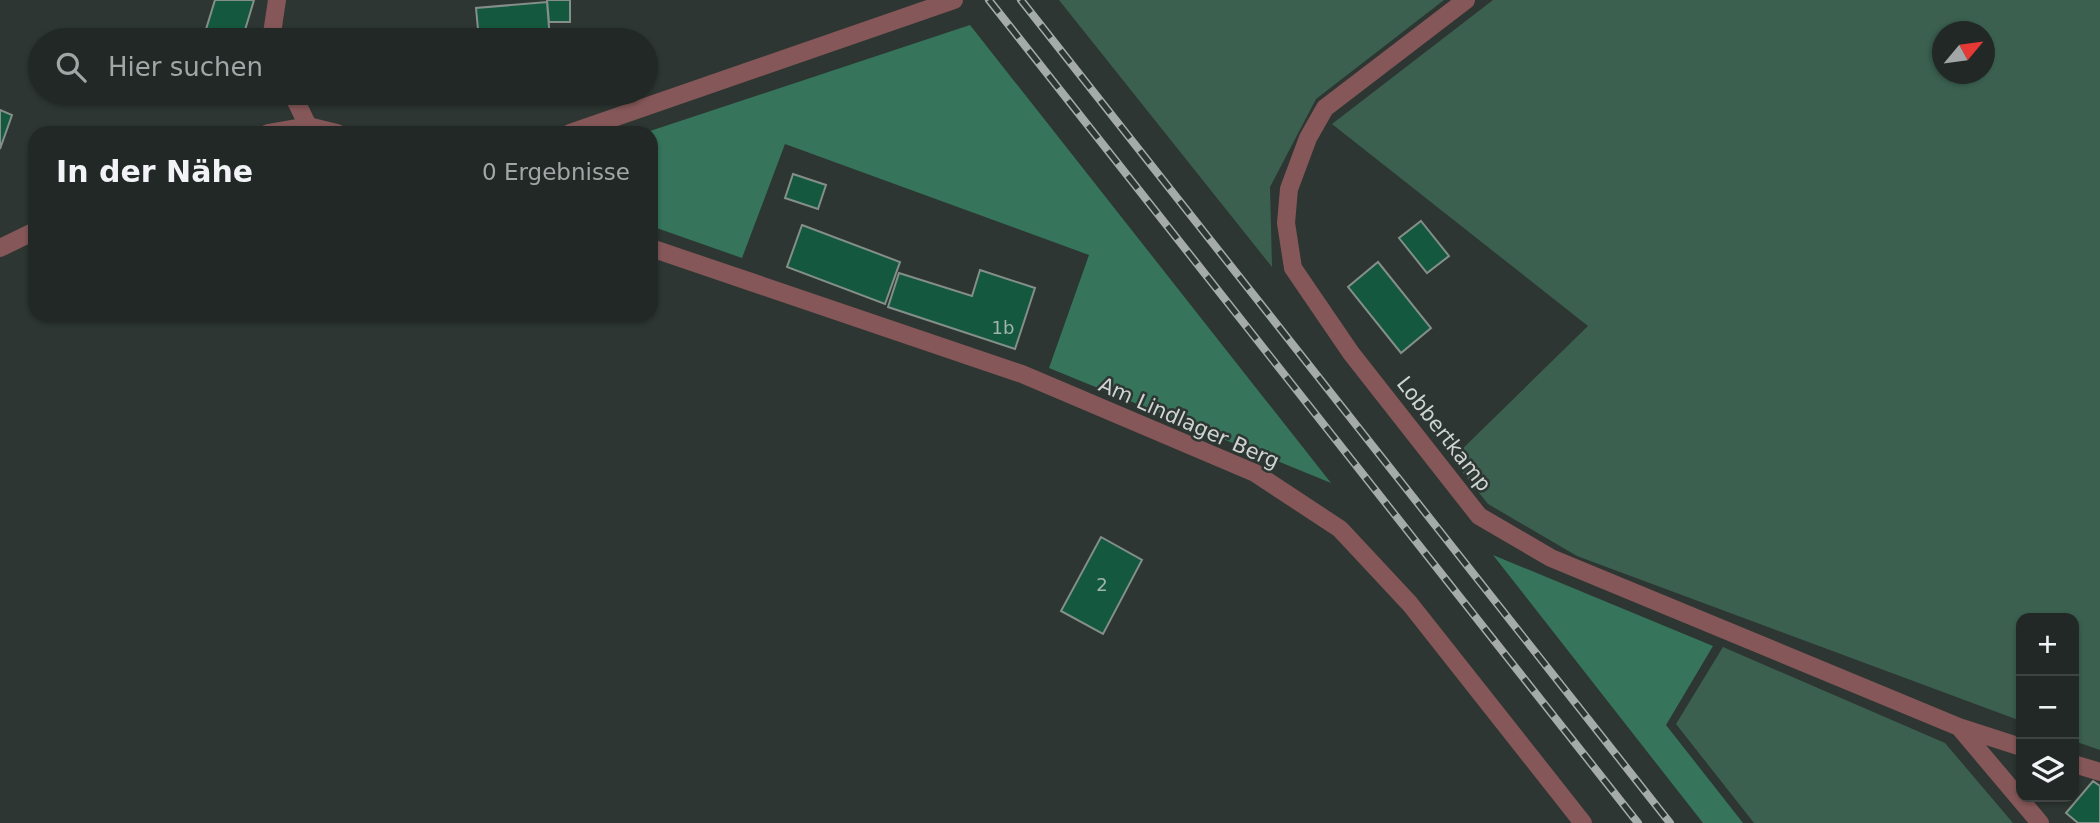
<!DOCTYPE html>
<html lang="de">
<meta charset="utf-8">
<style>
body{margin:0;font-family:"DejaVu Sans",sans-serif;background:#2a302e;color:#f1f3f6}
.controls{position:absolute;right:21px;bottom:21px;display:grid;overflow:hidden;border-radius:14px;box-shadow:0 2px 5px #0004}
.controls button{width:63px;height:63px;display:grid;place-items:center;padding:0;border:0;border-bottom:2px solid #3f4443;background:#222826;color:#f1f3f6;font:35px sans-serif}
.compass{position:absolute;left:1932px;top:21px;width:63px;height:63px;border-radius:50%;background:#222826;box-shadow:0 2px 5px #0004;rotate:61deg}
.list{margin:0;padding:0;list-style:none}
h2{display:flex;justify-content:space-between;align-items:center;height:91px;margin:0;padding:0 28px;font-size:30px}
h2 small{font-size:23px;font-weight:400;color:#a2a6a7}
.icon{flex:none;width:38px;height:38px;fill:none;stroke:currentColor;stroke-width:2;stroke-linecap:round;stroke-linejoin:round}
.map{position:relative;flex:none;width:2100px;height:823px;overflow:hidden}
.search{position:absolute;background:#222826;box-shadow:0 2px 5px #0004;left:28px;top:28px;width:630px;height:77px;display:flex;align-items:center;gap:18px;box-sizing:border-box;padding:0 24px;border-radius:38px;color:#a2a6a7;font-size:26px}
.panel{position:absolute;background:#222826;box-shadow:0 2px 5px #0004;left:28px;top:126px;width:630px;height:196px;border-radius:21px}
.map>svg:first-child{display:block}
</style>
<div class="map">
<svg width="2100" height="823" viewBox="0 0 2100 823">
<rect width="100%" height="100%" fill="#2d3632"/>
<path fill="#3b6050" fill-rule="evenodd" d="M1059 0H1444L1316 99 1270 187 1272 267Z
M1493 0H2100V750L2074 741V618H2021V721L1577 556 1488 504 1452 459 1588 326 1332 124ZM1942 32H1984V74H1942Z
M1723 647 1945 743 2013 823H1754L1676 724Z"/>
<path fill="#36755c" d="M970 25 1331 483 1049 368 1089 255 785 144 742 258 651 226V133H644Z
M1493 555 1713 646 1666 725 1743 823H1703Z"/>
<path fill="#145840" stroke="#848f8a" stroke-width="2" d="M215 0H254L242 40 203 39Z
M547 0H570V22H549Z
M547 2 550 40H479L476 8Z
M0 110 12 115 0 149Z
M793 174 826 185 818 209 785 198Z
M1421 221 1449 256 1427 273 1399 238Z
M802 225 900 262 885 304 787 267Z
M1378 262 1431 328 1401 353 1348 287Z
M980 270 1035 288 1015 349 888 307 899 273 972 296Z
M1101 537 1142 560 1103 634 1061 611Z
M2093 781 2100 786V823H2078L2066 813Z"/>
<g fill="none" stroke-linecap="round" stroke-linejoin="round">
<path stroke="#855758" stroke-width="18" d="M271 40 277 0
M292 93 308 126
M651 248 1022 374 1255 473 1340 529 1410 604 1583 823"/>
<path stroke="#855758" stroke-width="18" d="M1466 0 1325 108 1308 138 1289 189 1286 223 1293 268 1351 353 1479 516 1551 558 1959 727 2021 747
M268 133 308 126 337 133
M570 133 954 0
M0 248 35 231
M1959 727 2040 823
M2074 764 2100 772"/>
<defs>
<path id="rail" d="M989 0 1638 823
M1021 0 1670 823"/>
</defs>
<use href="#rail" stroke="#a5aba8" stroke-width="8"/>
<use href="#rail" stroke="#2d3632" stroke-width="5" stroke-dasharray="16" stroke-linecap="butt"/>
</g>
<g text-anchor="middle" stroke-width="5" stroke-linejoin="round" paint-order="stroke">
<g font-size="18" fill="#a0b5ae">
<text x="1003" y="334">1b</text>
<text x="1102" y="591">2</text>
</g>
<g font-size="21" fill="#cfd4d2" stroke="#2d3632">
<text transform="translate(1189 423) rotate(24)" y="7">Am Lindlager Berg</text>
<text transform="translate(1444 434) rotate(52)" y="7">Lobbertkamp</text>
</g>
</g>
</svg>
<div class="controls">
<button>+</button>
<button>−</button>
<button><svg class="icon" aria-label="layers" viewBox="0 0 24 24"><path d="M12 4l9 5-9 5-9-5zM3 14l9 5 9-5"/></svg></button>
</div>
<svg class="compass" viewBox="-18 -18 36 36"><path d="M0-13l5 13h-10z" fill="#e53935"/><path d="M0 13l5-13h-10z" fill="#a2a6a7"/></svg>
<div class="search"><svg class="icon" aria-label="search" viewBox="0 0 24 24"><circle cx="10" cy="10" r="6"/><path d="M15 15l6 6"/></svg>Hier suchen</div>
<section class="panel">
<h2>In der Nähe<small>0 Ergebnisse</small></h2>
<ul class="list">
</ul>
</section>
</div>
